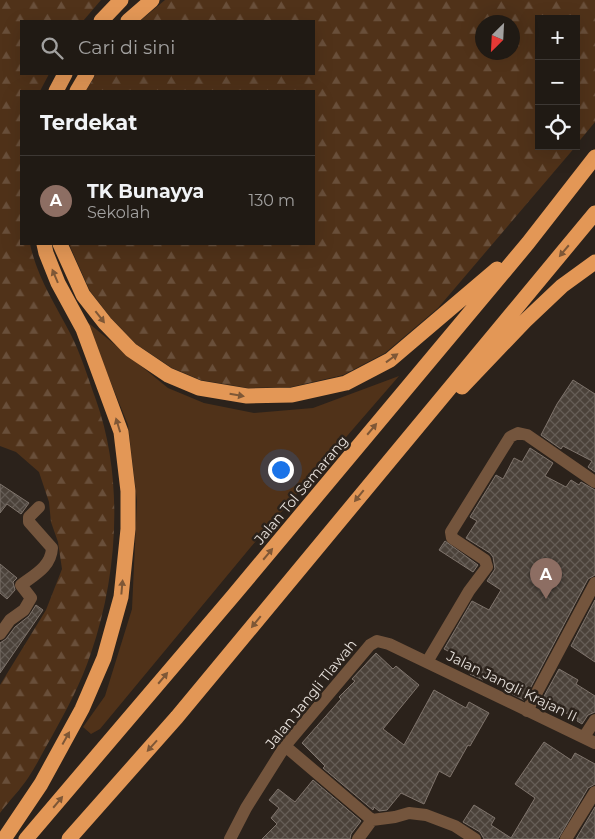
<!DOCTYPE html>
<html lang="id">
<meta charset="utf-8">
<style>
body{margin:0;font-family:Montserrat,sans-serif;background:#28231d;color:#f1f3f6}
.controls{position:absolute;right:15px;top:15px;display:grid;overflow:hidden;border-radius:0px;box-shadow:0 5px 20px #0002}
.controls button{width:45px;height:45px;display:grid;place-items:center;padding:0;border:0;border-bottom:1px solid #3d3834;background:#201a14;color:#f1f3f6;font:25px sans-serif}
.compass{position:absolute;left:475px;top:15px;width:45px;height:45px;border-radius:50%;background:#201a14;box-shadow:0 5px 20px #0002;rotate:204deg}
.you{position:absolute;left:280px;top:469px;width:18px;height:18px;margin:-12px;border:4px solid #fff;border-radius:50%;background:#1a73e8;box-shadow:0 0 0 8px #1a73e833}
.badge{display:grid;place-items:center;width:32px;height:32px;border-radius:50%;background:#0b8043;color:#fff;font-size:16px;font-weight:700}
.pin{position:absolute;translate:-50% -41px;filter:drop-shadow(0 1px 2px #0008)}
.pin::after{content:'';position:absolute;top:26px;width:18px;height:15px;background:inherit;clip-path:polygon(0 0,100% 0,50% 100%)}
.list{margin:0;padding:0;list-style:none}
h2{display:flex;justify-content:space-between;align-items:center;height:65px;margin:0;padding:0 20px;font-size:21px}
h2 small{font-size:16px;font-weight:400;color:#a2a1a0}
.list li{display:grid;grid-template-columns:32px 1fr auto;gap:15px;align-items:center;box-sizing:border-box;height:90px;padding:0 20px;border-top:1px solid #3d3834}
.list b{display:block;font-size:19px;white-space:nowrap}
.list p{margin:0;font-size:16px;white-space:nowrap;color:#a2a1a0}
.list em{font-size:16px;font-style:normal;color:#a2a1a0}
.icon{flex:none;width:28px;height:28px;fill:none;stroke:currentColor;stroke-width:2;stroke-linecap:round;stroke-linejoin:round}
.map{position:relative;flex:none;width:595px;height:839px;overflow:hidden}
.search{position:absolute;background:#201a14;box-shadow:0 5px 20px #0002;left:20px;top:20px;width:295px;height:55px;display:flex;align-items:center;gap:12px;box-sizing:border-box;padding:0 18px;border-radius:0px;color:#a2a1a0;font-size:19px}
.panel{position:absolute;background:#201a14;box-shadow:0 5px 20px #0002;left:20px;top:90px;width:295px;height:155px;border-radius:0px}
.map>svg:first-child{display:block}
</style>
<div class="map">
<svg width="595" height="839" viewBox="0 0 595 839">
<defs>
<pattern id="forest-firs" width="22" height="20" patternUnits="userSpaceOnUse" patternTransform="scale(1.25)"><rect width="22" height="20" fill="#503219"/><path d="M5 1l3.5 6h-7zM16 11l3.5 6h-7z" fill="#694f3a"/></pattern>
<pattern id="building-cross-hatch" width="8" height="8" patternUnits="userSpaceOnUse" patternTransform="scale(1.25)"><rect width="8" height="8" fill="#4b423a"/><path d="M0 0l8 8M0 8l8-8" fill="none" stroke="#655d56"/></pattern>
</defs>
<rect width="100%" height="100%" fill="#2b221b"/>
<path fill="#503219" d="M86 321 168 388 204 403 254 413 313 408 399 376 250 548 100 729 91 734 83 727 105 696 132 609 137 501 128 425Z"/>
<path fill="url(#forest-firs)" fill-rule="evenodd" d="M0 0H101L83 21H21V74H49L40 91H21V244H30C37 277 55 304 70 333 81 354 88 378 96 400 124 478 118 575 91 653 81 683 66 711 51 738 43 751 37 765 28 778 20 790 9 801 0 813V685L46 610 62 569 58 542 51 522 49 502 39 472 16 452 0 446Z
M165 0H595V122L576 145V19H539V146H576L438 308 385 353 343 375 291 387 248 388 201 380 172 368 136 344 111 318 90 291 69 244H314V91H86L96 74H314V21H140ZM482 22H512V52H482Z"/>
<path fill="url(#building-cross-hatch)" stroke="#7f746c" d="M573 380 595 394V472L588 467 592 461 563 446 561 449 541 435 557 404Z
M530 448 553 463 545 476 566 487 571 480 579 485 581 482 595 490V575L588 579 524 700 512 694 516 687 488 671 483 680 470 674 475 664 454 653V654L444 649 472 601 489 610 501 590 487 581 495 569 493 557 490 553 466 538 477 521 470 517 496 475 503 479 514 458 522 462Z
M0 484 29 503 21 514 7 504 0 513Z
M445 541 478 565 473 572 439 550Z
M0 564 17 578 13 582 15 590 7 599 0 593Z
M595 600V662L571 646Z
M36 605 43 610 0 673V643L6 639 15 627 29 616Z
M376 653 393 669 396 666 419 685 383 729 404 745 434 690 466 708 469 702 489 713 470 746 468 745 450 777 439 771 424 804 401 793 387 810 379 811 374 807 373 810 323 768 325 766 302 743 341 699 339 697 355 681 352 679Z
M559 669 578 680 576 684 595 696V712L588 715 582 724 577 721 578 719 564 712 565 710 543 698Z
M544 742 571 760 575 753 595 764V784L588 788 558 839H484L480 832 463 822 474 805 495 818 491 825 511 838 535 798 515 784Z
M313 780 361 821 351 834 350 839H262L277 824 271 818 279 808 269 800 278 789 295 802Z
M595 807V839H576Z"/>
<g fill="none" stroke-linecap="round" stroke-linejoin="round">
<path stroke="#74553d" stroke-width="12" d="M0 634 10 620 24 610 31 598 21 585C34 575 51 567 52 548L29 522V517L39 507
M427 662 469 591 487 567 485 560 452 538 451 532 510 437 518 433 527 435 595 482
M527 711 595 583
M584 737 595 720
M285 746 372 820
M230 839 246 808 285 746 370 645 377 641 389 644 595 743
M358 839 372 820 395 817 409 813 426 815 455 826 475 839
M566 839 595 792"/>
<path stroke="#e39756" stroke-width="15" d="M101 21 121 0
M128 21 152 0
M56 91 65 74
M77 91 87 74
M60 244 83 295 105 323 131 350 168 375 199 388 247 396 292 395 346 383 390 360 497 269
M462 387 525 321 562 286 595 262
M4 839 41 784 82 709 104 658 121 597 128 529V491L121 432 83 329 58 283 46 253 44 244
M26 839 233 596 528 243 595 157
M69 839 177 717 595 213"/>
</g>
<defs><path id="oneway-solid" d="M-6-.8H1V-3.2L6.5 0L1 3.2V.8H-6Z" transform="scale(1.25)"/></defs>
<g fill="#7e5736">
<use href="#oneway-solid" transform="translate(564 251) rotate(130)"/>
<use href="#oneway-solid" transform="translate(55 276) rotate(-113)"/>
<use href="#oneway-solid" transform="translate(100 317) rotate(52)"/>
<use href="#oneway-solid" transform="translate(392 358) rotate(-36)"/>
<use href="#oneway-solid" transform="translate(237 395) rotate(10)"/>
<use href="#oneway-solid" transform="translate(118 425) rotate(-107)"/>
<use href="#oneway-solid" transform="translate(372 429) rotate(-50)"/>
<use href="#oneway-solid" transform="translate(359 496) rotate(129)"/>
<use href="#oneway-solid" transform="translate(268 554) rotate(-50)"/>
<use href="#oneway-solid" transform="translate(122 587) rotate(-85)"/>
<use href="#oneway-solid" transform="translate(256 622) rotate(129)"/>
<use href="#oneway-solid" transform="translate(163 678) rotate(-50)"/>
<use href="#oneway-solid" transform="translate(66 738) rotate(-61)"/>
<use href="#oneway-solid" transform="translate(152 746) rotate(132)"/>
<use href="#oneway-solid" transform="translate(58 802) rotate(-50)"/>
</g>
<g text-anchor="middle" stroke-width="5" stroke-linejoin="round" paint-order="stroke">
<g font-size="14" fill="#e6e0db" stroke="#2b221b">
<text transform="translate(301 490) rotate(-50)" y="5">Jalan Tol Semarang</text>
<text transform="translate(512 686) rotate(26)" y="5">Jalan Jangli Krajan II</text>
<text transform="translate(311 694) rotate(-51)" y="5">Jalan Jangli Tlawah</text>
</g>
</g>
</svg>
<div class="controls">
<button>+</button>
<button>−</button>
<button><svg class="icon" aria-label="locate" viewBox="0 0 24 24"><circle cx="12" cy="12" r="6"/><path d="M12 2v4M12 18v4M2 12h4M18 12h4"/></svg></button>
</div>
<svg class="compass" viewBox="-18 -18 36 36"><path d="M0-13l5 13h-10z" fill="#e53935"/><path d="M0 13l5-13h-10z" fill="#a2a1a0"/></svg>
<div class="you"></div>
<div class="pin badge" style="left:546px;top:599px;background:#8d6e63">A</div>
<div class="search"><svg class="icon" aria-label="search" viewBox="0 0 24 24"><circle cx="10" cy="10" r="6"/><path d="M15 15l6 6"/></svg>Cari di sini</div>
<section class="panel">
<h2>Terdekat<small></small></h2>
<ul class="list">
<li><span class="badge" style="background:#8d6e63">A</span><div><b>TK Bunayya</b><p>Sekolah</p></div><em>130 m</em></li>
</ul>
</section>
</div>
